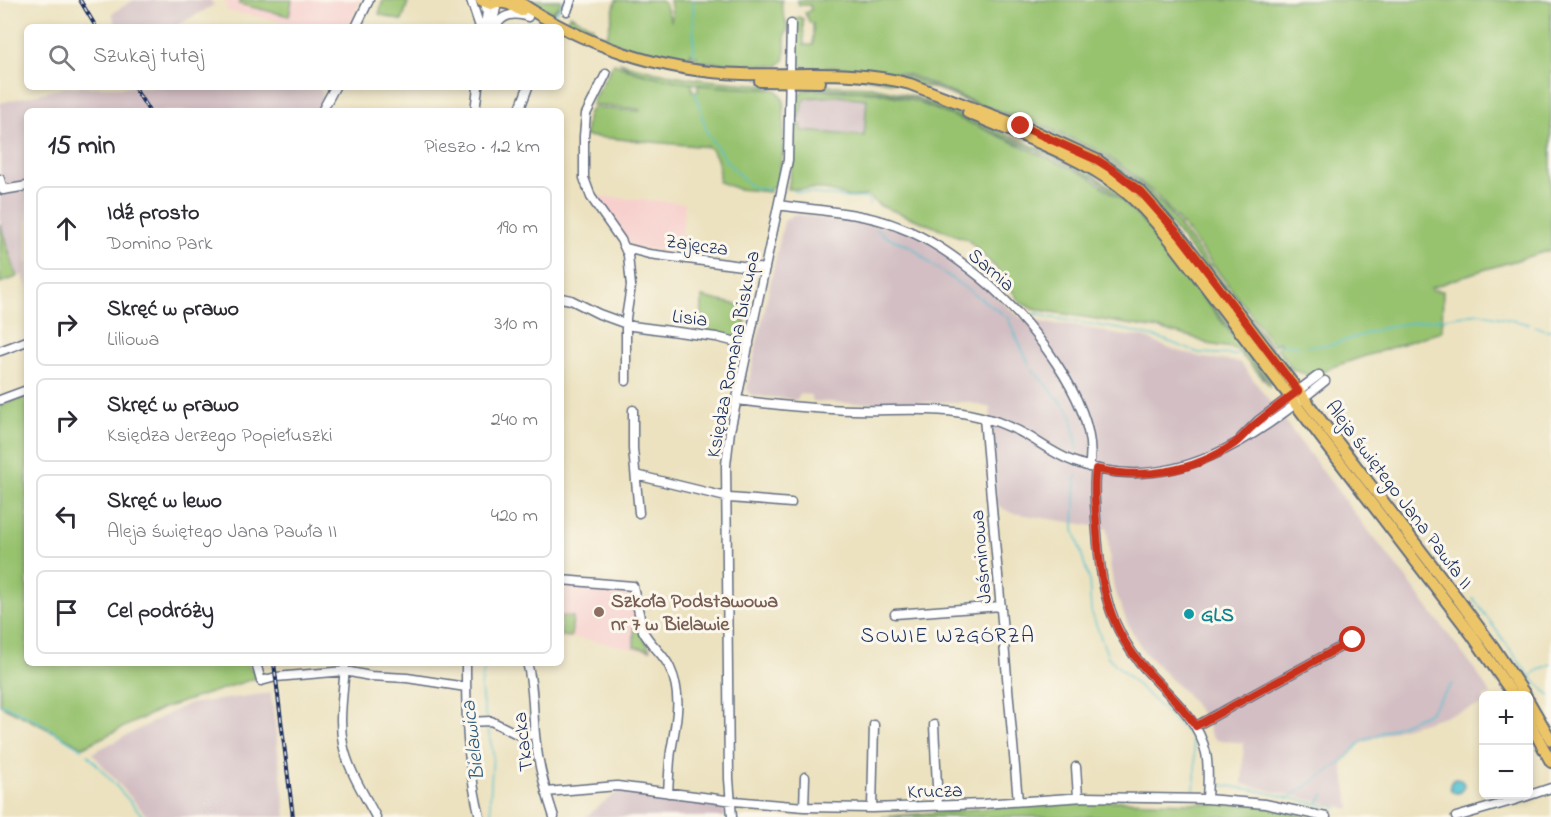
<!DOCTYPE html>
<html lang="pl">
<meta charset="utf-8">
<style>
body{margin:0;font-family:"Indie Flower",sans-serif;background:#f2f2f3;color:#2b2b33}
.controls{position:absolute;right:18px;bottom:18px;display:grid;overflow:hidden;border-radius:9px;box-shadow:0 3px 9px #0003}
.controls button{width:54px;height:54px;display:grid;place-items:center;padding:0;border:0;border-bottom:2px solid #e1e1e2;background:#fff;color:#2b2b33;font:30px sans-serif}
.stop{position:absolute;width:18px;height:18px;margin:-14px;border:4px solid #c8321e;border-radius:50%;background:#fff}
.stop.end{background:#c8321e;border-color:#fff;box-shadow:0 2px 6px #0008}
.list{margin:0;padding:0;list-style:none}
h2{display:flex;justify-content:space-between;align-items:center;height:78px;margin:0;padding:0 24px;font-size:26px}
h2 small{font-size:20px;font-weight:400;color:#7c7c81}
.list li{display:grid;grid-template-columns:39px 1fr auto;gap:18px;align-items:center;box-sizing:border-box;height:84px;margin:0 12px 12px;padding:0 12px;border:2px solid #e1e1e2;border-radius:9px}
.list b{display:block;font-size:22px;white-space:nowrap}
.list p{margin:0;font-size:20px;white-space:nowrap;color:#7c7c81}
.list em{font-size:20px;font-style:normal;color:#7c7c81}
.icon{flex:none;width:33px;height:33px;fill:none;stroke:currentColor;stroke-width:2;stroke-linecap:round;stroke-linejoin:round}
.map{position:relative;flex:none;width:1551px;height:817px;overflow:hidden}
.search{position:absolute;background:#fff;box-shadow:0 3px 9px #0003;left:24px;top:24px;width:540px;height:66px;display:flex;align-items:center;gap:15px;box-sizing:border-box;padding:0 21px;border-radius:9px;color:#7c7c81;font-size:22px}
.panel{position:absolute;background:#fff;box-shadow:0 3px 9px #0003;left:24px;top:108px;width:540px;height:558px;border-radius:9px}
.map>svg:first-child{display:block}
</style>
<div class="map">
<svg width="1551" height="817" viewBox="0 0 1551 817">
<rect width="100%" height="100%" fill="#fbf7ec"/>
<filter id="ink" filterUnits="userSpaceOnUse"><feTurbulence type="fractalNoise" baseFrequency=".0167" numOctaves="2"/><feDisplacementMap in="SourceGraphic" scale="12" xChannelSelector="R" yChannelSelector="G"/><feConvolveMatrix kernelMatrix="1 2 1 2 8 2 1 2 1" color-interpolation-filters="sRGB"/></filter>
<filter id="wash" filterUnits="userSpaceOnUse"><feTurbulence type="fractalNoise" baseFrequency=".008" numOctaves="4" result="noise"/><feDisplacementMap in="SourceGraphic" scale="24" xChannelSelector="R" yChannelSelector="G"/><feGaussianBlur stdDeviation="1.35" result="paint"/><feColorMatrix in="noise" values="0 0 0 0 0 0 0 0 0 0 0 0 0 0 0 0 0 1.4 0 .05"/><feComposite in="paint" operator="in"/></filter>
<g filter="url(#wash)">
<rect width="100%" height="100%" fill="#ece2c0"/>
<path fill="#f7d0cd" d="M225 0H360L349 27H325L298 21 286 22 227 11Z
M596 196 685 203 680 254 638 248 630 244 622 235Z
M566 583 632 587 652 652 578 638 561 639V600H565Z"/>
<path fill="#d2bec3" d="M134 0H210L214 5 174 27H116L112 13Z
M67 87H311L321 90 327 111H27V288L23 275 17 277 0 224V103Z
M836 96 867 99 864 137 801 131 800 118 802 103 805 98Z
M794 214 908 230 936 245 1021 318 1052 324 1075 325 1119 335 1144 337 1168 348 1203 358 1240 362 1356 515 1406 578 1475 670 1491 695 1484 696 1483 705 1393 731 1360 744 1342 763 1350 809 1242 784 1244 743 1217 740 1211 735 1206 721 1190 698 1144 652 1128 625 1114 589 1110 563 1107 528 1012 513 997 505 990 408 967 402 846 403 813 401 811 395 801 394 796 400 751 395 747 389 784 221Z
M271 693 286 817H148L92 753 188 704Z
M620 790 723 807 726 817H585Z"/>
<path fill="#97c26e" stroke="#597866" stroke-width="1.5" d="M240 0H292L289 16 239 4Z
M383 0H401L408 2 402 21 379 14Z
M524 0H561L558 7 550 14V11L544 8 542 10Z
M616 0H659L665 4 671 20 672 14 670 0H782C779 13 788 17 787 32L785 33V59L778 66 697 61V56H691V53L686 60 623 46 565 22 570 15 593 27V32L607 36Z
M797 0H1551V250L1473 273 1431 288 1432 290 1443 291 1442 331 1332 367 1324 372 1319 371 1312 376 1293 370 1277 348 1281 344 1279 342 1274 345 1184 227 1157 196 1131 173 1103 153 1044 126 979 104 910 75 870 68 804 67 796 59V24L794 23V19L799 17 803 19 804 45H813V23H810L805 13 811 10 810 5H799Z
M623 49H633L692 63 774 69 734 70 680 64Z
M619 62C670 78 720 83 774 85V87C744 93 642 80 619 62Z
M614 63 637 73 692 84V91H698V85L777 90 784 101 783 153 776 188 771 187 770 192 738 189 719 182C719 168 720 156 708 147L585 136 588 113 593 108 640 111 639 109 592 105 594 98Z
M807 69 869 70 909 77 977 105 1042 128 1105 157 1139 182 1166 209 1289 370 1288 371 1139 185 1106 161 937 89Z
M807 85 872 87 913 96 970 118 1085 169 1126 197 1154 226 1274 382 1271 383 1151 227 1124 200 1095 178 1055 158 912 98 878 91 807 88Z
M803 90 876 92 911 100 968 122 1088 176 1123 201 1147 226 1240 345 1243 354H1247L1271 387 1236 349 1208 344 1192 337 1159 329 1033 309 1020 302 996 268 968 240 881 206 867 196 849 197 823 189H788L794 155 795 124H801L802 131 864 136 867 99 837 96 806 98 802 103 800 118H796V101Z
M0 224 17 277 0 283Z
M702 297 748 307C746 318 746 334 733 337L701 332Z
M27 396V663H248L249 668 254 670 256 678 161 709 83 747 0 705V406Z
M561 616 573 617 571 637 561 636Z
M634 626 642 633 650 650 634 647Z
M1086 800 1258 805 1310 817H882Z"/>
<path fill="#56c2cf" stroke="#387896" stroke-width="1.5" d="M1450 786a7 7 0 1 1 14 0a7 7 0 1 1-14 0Z"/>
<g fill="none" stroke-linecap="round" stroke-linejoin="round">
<path stroke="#56c2cf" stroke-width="1.5" d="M693 0 694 55
M552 16 560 8 564 0
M695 91 707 133 727 162 750 186 770 190
M514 111 522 87
M793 191 848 198H865L869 201V205
M876 229 887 237 912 247 931 264 1010 319
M1034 315 1038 313 1047 317 1126 330 1159 338 1199 353 1237 355
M1008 319 1030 366
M1535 326 1545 330H1551
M1278 344 1300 346
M1307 346 1331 345 1390 326 1479 313 1529 324
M1032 369 1071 413 1078 451
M1076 476 1074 529 1089 579 1091 611 1108 657 1190 735C1196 752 1196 773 1194 791
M1473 598 1531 678 1551 696
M1531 677 1535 672 1551 664
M0 703 34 719 82 749
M486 718C481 698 478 682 487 663
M487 726 493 752 490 801 492 817
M88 755 144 817
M1216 784 1259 791 1289 798 1343 761 1362 741 1429 713 1452 684
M1290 798 1327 806 1332 805 1337 808
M1318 803 1324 794"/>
</g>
</g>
<g filter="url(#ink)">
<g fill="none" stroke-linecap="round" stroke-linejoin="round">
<defs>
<path id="minor" d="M471 0 480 27
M485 3 487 11 485 27
M567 11 571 0
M356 27 369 0
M492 27 497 3
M495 27C503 14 514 12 528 17
M606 74 586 114 584 136V178L591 197 621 240 628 255 631 286 626 318V381
M322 111 335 87
M475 111 478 87
M519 111 528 87
M0 179 3 190 27 186
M779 205C817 211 864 212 899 227 929 238 955 257 980 277 1024 313 1102 406 1089 467
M626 248 649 254 765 269
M561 298 571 300 599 314 632 326 716 337 749 345
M0 351 27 341
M0 400 27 390
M737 400C776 405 815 409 854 410 892 411 931 407 968 414 989 418 1009 425 1028 436 1043 445 1058 456 1075 462 1171 499 1254 438 1325 381
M633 410V449L639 513
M984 418 1018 801
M1241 438 1258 421 1319 375
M1096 469C1093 485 1095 502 1096 519 1099 566 1103 611 1131 651 1155 687 1196 709 1206 753 1209 768 1208 784 1207 799
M636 475 730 498 791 503
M561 580 633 586 643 631C650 645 664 654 670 668 683 696 676 722 671 751 669 765 669 779 668 793
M895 614 1001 606
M256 663 261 681 276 677 345 671 370 676 407 678 466 687
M345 663C344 690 338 717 343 744 348 770 364 794 376 817
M466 663C466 716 467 766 480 817
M527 663C535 690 532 716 536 743 539 768 546 793 554 817
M466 722 491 721 517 734 535 735
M934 725 938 806
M1196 726 1353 640
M1076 767 1078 797
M546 792 617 786 734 801 804 807 872 808 983 804 1084 797 1207 799 1265 804 1326 817
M804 807 805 777
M872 808 874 725
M732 817 729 779 726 465 730 431 788 160 791 24
M1456 817 1515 800 1551 788"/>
<path id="major" d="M481 0 491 4 502 0
M516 0C582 45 662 72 742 74 798 76 856 69 910 84L1036 132 1097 160 1141 192 1181 238 1458 599 1494 648 1526 696
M499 2 509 4 521 11
M760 81 820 82
M968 113C1016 134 1078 155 1119 187 1139 202 1155 221 1170 240L1472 635 1514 696
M1528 700 1551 740
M1528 720 1551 762"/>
</defs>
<use href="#minor" stroke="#646e80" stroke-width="11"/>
<use href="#major" stroke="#646e80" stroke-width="14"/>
<use href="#minor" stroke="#fff" stroke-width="8"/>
<use href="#major" stroke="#edc569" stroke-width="10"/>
<defs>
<path id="rail" d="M80 0 96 27
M134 87 149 111
M274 663 293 817"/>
</defs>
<use href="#rail" stroke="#1b2f5e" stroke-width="4"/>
<use href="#rail" stroke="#fbf7ec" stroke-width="1.5" stroke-dasharray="4.5" stroke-linecap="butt"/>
</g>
</g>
<g fill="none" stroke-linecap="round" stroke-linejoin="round" filter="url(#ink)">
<path stroke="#c8321e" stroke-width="8" d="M1021 126 1097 160 1113 170 1141 192 1181 237 1298 391C1283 402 1268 413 1254 425 1247 431 1241 439 1234 444 1193 472 1143 480 1096 469 1093 485 1095 502 1096 519 1099 567 1103 614 1133 654 1152 680 1178 699 1196 726L1353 640"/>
</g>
<circle fill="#8d6e63" stroke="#fbf7ec" stroke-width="2" cx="599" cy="612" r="6"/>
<circle fill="#0f9aa8" stroke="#fbf7ec" stroke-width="2" cx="1189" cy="614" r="6"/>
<g text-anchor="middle" stroke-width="6" stroke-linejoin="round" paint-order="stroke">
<g font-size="20" fill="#1b2f5e" stroke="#fbf7ec">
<text transform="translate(697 244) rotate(8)" y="7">Zajęcza</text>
<text transform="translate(992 269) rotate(41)" y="7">Sarnia</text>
<text transform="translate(690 317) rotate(7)" y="7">Lisia</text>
<text transform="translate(732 354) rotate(-79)" y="7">Księdza Romana Biskupa</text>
<text transform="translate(1400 494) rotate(53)" y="7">Aleja świętego Jana Pawła II</text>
<text transform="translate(980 557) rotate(-95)" y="7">Jaśminowa</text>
<text transform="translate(522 742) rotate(-97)" y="7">Tkacka</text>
<text transform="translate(935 790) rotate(-2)" y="7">Krucza</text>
</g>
<g font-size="20" font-weight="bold" fill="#785e54" stroke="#fbf7ec" text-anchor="start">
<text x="611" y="607">Szkoła Podstawowa<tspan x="611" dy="23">nr 7 w Bielawie</tspan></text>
</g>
<g font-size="20" font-weight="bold" fill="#0d838f" stroke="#fbf7ec" text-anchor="start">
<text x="1201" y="621">GLS</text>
</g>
<g font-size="21" letter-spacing="1.5" fill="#1b2f5e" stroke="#fbf7ec">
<text x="948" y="642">SOWIE WZGÓRZA</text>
</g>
<g font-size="21" font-style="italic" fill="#2d5b80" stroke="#fbf7ec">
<text transform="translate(472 741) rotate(-97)" y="7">Bielawica</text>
</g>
</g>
</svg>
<div class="controls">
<button>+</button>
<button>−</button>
</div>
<div class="stop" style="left:1353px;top:640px"></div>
<div class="stop end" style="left:1021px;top:126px"></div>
<div class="search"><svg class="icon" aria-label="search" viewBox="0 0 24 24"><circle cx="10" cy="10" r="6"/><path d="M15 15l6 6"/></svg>Szukaj tutaj</div>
<section class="panel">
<h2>15 min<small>Pieszo · 1.2 km</small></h2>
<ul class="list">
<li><svg class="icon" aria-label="ahead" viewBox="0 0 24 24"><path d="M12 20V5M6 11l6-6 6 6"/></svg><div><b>Idź prosto</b><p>Domino Park</p></div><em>190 m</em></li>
<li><svg class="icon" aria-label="right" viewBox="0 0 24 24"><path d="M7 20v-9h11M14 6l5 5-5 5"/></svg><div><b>Skręć w prawo</b><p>Liliowa</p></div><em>310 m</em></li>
<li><svg class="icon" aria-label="right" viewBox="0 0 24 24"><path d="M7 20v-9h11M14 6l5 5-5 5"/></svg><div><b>Skręć w prawo</b><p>Księdza Jerzego Popiełuszki</p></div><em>240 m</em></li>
<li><svg class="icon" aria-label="left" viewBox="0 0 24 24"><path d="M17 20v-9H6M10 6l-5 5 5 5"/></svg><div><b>Skręć w lewo</b><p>Aleja świętego Jana Pawła II</p></div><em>420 m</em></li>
<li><svg class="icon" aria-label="arrive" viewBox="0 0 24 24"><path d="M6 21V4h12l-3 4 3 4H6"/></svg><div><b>Cel podróży</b></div></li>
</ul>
</section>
</div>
